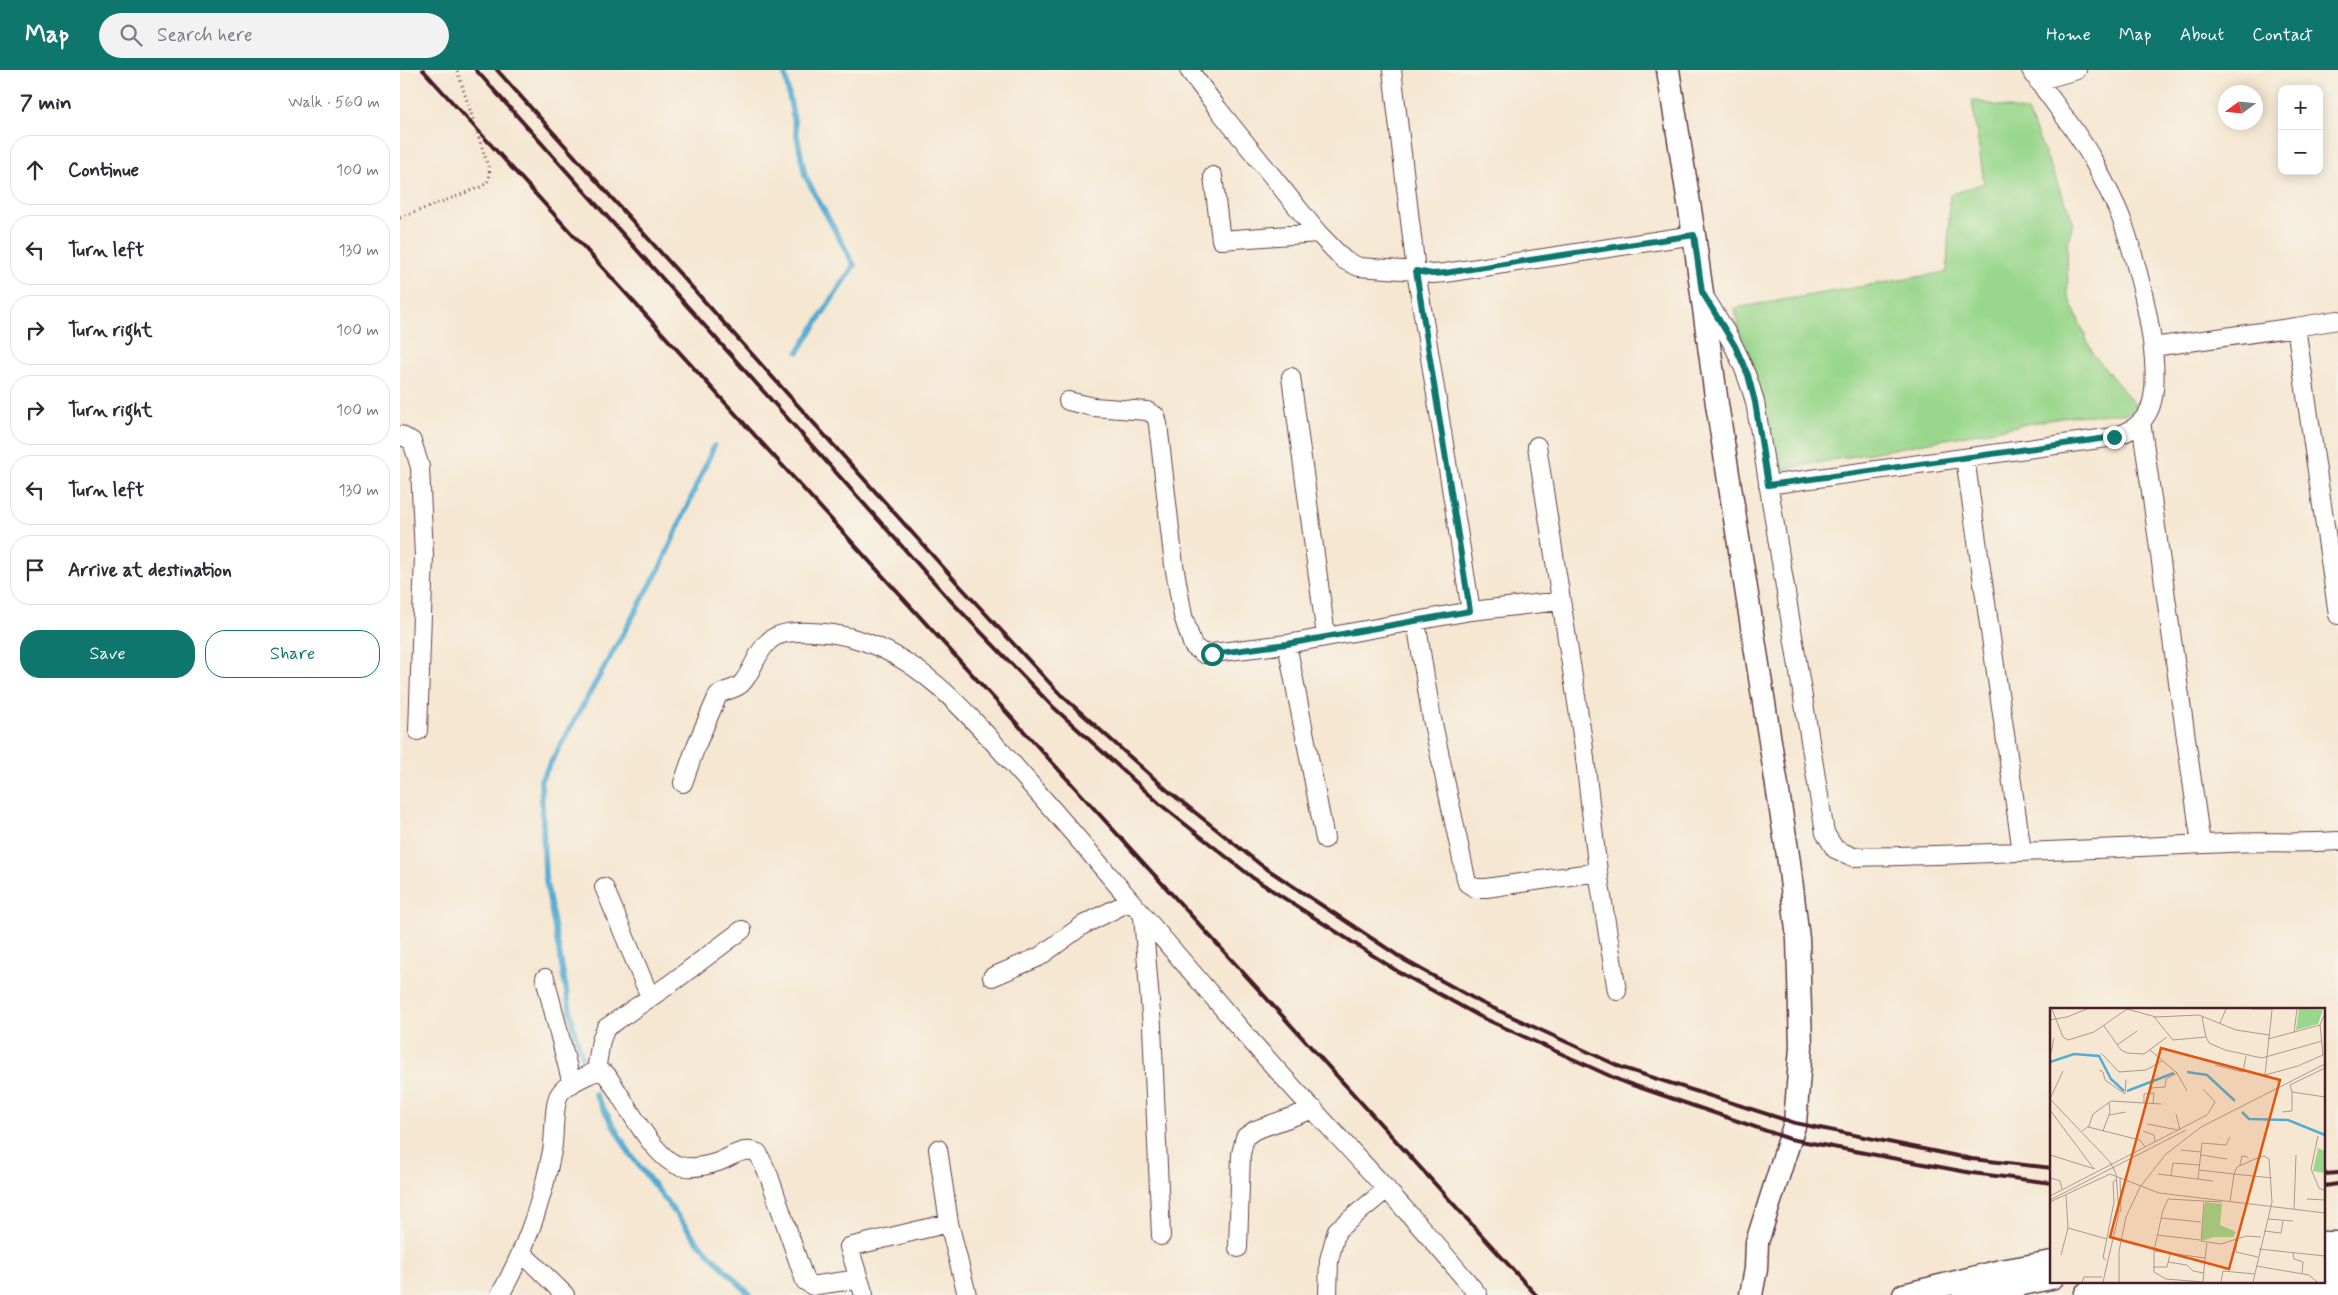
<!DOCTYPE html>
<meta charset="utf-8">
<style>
body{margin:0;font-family:Mynerve,sans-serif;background:#f2f2f3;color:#2b2b33}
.controls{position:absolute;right:15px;top:15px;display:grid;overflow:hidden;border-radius:10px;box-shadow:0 2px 12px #0003}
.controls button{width:45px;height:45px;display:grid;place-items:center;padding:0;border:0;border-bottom:1px solid #e1e1e2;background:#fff;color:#2b2b33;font:25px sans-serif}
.compass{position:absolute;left:1818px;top:15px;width:45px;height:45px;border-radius:50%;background:#fff;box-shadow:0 2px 12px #0003;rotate:255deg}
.stop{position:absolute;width:15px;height:15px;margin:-11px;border:4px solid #0f766e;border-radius:50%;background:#fff}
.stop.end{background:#0f766e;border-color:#fff;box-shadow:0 1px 5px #0008}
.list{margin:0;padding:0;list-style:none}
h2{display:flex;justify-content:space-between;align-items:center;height:65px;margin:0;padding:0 20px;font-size:21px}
h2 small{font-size:16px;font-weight:400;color:#7c7c81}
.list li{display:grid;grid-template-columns:32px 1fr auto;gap:15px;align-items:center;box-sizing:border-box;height:70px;margin:0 10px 10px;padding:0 10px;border:1px solid #e1e1e2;border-radius:20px}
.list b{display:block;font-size:19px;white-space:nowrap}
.list em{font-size:16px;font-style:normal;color:#7c7c81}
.actions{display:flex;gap:10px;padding:15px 20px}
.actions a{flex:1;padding:11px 0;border:1px solid #0f766e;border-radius:20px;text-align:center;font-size:18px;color:#0f766e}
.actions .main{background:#0f766e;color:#fff}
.icon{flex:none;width:28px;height:28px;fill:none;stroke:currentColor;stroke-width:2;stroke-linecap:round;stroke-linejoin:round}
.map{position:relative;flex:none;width:1938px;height:1225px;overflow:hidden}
header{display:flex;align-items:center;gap:30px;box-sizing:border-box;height:70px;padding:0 25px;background:#0f766e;color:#fff}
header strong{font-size:24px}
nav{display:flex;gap:28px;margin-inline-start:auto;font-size:18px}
.search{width:350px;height:45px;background:#f2f2f3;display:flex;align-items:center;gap:12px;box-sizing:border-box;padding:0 18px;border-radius:28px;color:#7c7c81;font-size:19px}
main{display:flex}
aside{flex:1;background:#fff}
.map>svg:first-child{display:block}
</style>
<header>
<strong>Map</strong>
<div class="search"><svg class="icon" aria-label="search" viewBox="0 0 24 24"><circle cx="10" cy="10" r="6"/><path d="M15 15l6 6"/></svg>Search here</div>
<nav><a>Home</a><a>Map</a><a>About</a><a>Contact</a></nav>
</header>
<main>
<aside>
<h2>7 min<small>Walk · 560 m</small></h2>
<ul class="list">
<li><svg class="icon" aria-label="ahead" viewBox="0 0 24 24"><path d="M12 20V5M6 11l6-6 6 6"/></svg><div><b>Continue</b></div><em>100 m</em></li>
<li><svg class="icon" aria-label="left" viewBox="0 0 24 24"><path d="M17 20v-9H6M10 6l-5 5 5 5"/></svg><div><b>Turn left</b></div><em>130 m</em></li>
<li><svg class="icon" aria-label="right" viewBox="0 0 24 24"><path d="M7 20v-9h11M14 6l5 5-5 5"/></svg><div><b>Turn right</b></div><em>100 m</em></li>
<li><svg class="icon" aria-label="right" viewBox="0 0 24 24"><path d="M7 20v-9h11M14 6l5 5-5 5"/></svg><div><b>Turn right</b></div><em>100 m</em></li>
<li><svg class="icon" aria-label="left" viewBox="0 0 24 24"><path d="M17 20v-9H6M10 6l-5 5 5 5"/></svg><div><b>Turn left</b></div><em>130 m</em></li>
<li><svg class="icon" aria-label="arrive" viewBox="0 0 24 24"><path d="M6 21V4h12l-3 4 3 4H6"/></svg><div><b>Arrive at destination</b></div></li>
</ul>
<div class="actions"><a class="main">Save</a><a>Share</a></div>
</aside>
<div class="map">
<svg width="1938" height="1225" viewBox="0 0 1938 1225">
<rect width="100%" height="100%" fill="#f7f3e8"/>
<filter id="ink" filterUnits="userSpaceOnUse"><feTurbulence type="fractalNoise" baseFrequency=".02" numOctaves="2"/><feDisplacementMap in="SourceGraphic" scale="10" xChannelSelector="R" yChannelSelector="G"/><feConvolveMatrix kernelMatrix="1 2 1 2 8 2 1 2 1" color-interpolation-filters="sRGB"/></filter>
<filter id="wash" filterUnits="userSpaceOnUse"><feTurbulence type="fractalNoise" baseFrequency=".0096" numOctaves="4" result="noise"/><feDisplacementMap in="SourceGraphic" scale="20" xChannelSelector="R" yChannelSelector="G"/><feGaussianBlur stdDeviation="1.12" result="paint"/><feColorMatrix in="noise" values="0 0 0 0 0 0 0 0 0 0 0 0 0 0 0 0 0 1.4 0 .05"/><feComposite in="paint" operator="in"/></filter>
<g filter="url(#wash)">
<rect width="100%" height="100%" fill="#f5e7d1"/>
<path fill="#99d78c" stroke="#727b5c" d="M1572 30 1628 42 1673 151 1667 178 1668 226 1693 284 1742 343 1670 346 1363 403 1335 238 1547 202 1550 125 1584 113Z"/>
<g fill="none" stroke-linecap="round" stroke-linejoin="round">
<path stroke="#55acd2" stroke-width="5.5" d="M384 0 405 106 454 195 398 282
M183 990 173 956 145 806 141 710 260 498 314 376
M195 1024 230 1084 297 1171 350 1225"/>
</g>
</g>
<g filter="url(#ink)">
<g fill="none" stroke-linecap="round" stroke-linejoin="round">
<defs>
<path id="minor" d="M789 0 818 39 918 163 944 190 959 197 1016 201 1071 541
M992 0 1016 201 1032 204 1045 203 1294 165
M1638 11 1677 0
M813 106 821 170 918 163
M1304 226C1328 264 1343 288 1355 332L1425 763 1435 779 1453 787C1578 785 1703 779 1828 773 1865 771 1901 774 1938 771
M1938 250 1896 257 1938 545
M1753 277 1896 257
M891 307 926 566
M668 331 694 337 747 341 756 346 758 354 774 495 783 546 793 576 804 584 887 574 1071 541 1161 531
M1741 351 1801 774
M0 365 12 371 20 397 24 486 18 661
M1137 376 1183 671 1198 802 1217 921
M1565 388 1622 782
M1368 415 1714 367C1728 362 1739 357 1747 344 1770 308 1735 184 1720 145 1712 126 1702 108 1693 90 1675 58 1651 30 1631 0
M1016 551 1031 644 1067 813 1075 818H1086L1198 802
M887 574 925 769
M283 713 296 676 318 625C326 619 336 620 342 613 353 601 356 583 368 572 383 555 436 563 456 569 522 588 567 643 611 692 639 724 668 757 696 790 745 848 794 905 844 963 921 1051 1004 1133 1078 1225
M204 817 250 927
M743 846 752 956 761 1166
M592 907 639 887 683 855 731 831
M145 908 172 1014
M196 1001 201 970 206 958 270 914 342 860
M538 1079 549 1153 567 1225
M838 1178 841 1084 845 1067 855 1060 914 1039
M121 1182 165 1225
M100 1225C125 1181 142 1131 152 1081 155 1065 153 1041 158 1027 163 1014 185 1007 196 1001L206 1004C223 1027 251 1085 277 1095 290 1100 306 1096 318 1092 332 1087 343 1076 358 1083L369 1106 405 1211 413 1216 417 1215 459 1209
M464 1225 449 1177 549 1153
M928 1225 929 1190 937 1160 987 1119"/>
<path id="tertiary" d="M1268 0 1294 165 1317 334 1389 792 1398 869 1401 977 1395 1053 1357 1172 1356 1199 1351 1225
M1924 1173H1938
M1504 1225 1601 1201 1652 1192"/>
<path id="secondary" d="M1924 1195H1938
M1565 1225 1652 1206
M1687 1225C1765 1209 1858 1218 1938 1217"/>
</defs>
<use href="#minor" stroke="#643d44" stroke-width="20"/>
<use href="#tertiary" stroke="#643d44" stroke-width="25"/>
<use href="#secondary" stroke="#643d44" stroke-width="28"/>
<path stroke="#643d44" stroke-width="3" stroke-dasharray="1 4" stroke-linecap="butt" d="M0 148 78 118C87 114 91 110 89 99L57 0"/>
<use href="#minor" stroke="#fff" stroke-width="18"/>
<use href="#tertiary" stroke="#fff" stroke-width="22"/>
<use href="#secondary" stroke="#fff" stroke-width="25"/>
<path stroke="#4a1f2b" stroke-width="4" d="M23 0 1136 1225
M76 0 550 530 651 635 761 735 853 808 997 901 1081 947 1221 1011 1390 1069 1572 1103 1652 1113
M97 0 560 516 659 623 767 720 861 795 1006 891 1082 933 1223 998 1395 1053 1572 1089 1652 1098
M1924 1104 1938 1103
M1924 1116 1938 1114"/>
</g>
</g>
<g fill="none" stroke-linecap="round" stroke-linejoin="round" filter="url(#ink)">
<path stroke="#0f766e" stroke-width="6" d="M812 584 887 574 1070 541 1016 201 1032 204 1045 203 1294 165 1302 222 1335 276 1348 305 1355 332 1368 415 1714 367"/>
</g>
<g transform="translate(1650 938)">
<rect width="275" height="275" fill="#f5e7d1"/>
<path d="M249 1 273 2 268 16 246 22ZM268 140 275 143V165L263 163ZM155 194 172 196 170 217 186 224 183 229H164L151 233Z" fill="#99d78c"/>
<path fill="none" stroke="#55acd2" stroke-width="2.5" d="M0 54 24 46 49 48 61 71 74 83M137 64 157 67 185 93M77 83 124 65M192 104 199 111 238 112 275 127"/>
<path fill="none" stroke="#b1978f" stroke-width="1" d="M2 1 13 29 18 32 44 24 77 1M77 1 106 9 149 7 186 22 219 27M202 1H223M222 2 215 67 248 58 273 47 270 17 275 5M104 9 123 32 156 29 152 9M0 12 17 9 37 1M170 15 176 1M54 18 71 42 77 45 94 46 117 29M244 25 247 1M156 29 159 35 175 42 212 50 272 33M218 31 270 17M67 37 87 23M100 42 127 65 116 71 115 79 101 80 100 85M1 45 4 30M51 45 69 64 96 62 112 53M165 57 193 64 196 48M49 62 53 64 55 72 75 86 76 72M127 65 137 83M242 84 240 77 275 60M0 91 13 63M0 91 60 154 66 166 69 205 53 274M94 95V86L104 85 103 96M0 102 44 161M232 104 242 103V84L275 89M126 106 130 122M59 107 76 104M97 116 128 122M38 119 90 132 95 139M32 123 39 118 43 106 61 93 111 96M53 123 60 104 59 95M93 123 104 127 105 134M268 128 261 161 269 180 275 183M131 142 151 144M0 147 45 161M151 147 177 151M190 157 192 148 198 149M149 162 184 166 187 159 205 151 214 148 219 151 222 194 203 274M108 166 163 173M121 168 123 155 150 157M1 170 10 173 12 181M70 170 71 204M148 171 152 135 176 137 180 129M16 187 18 220 57 231M0 188 157 107 165 94 153 81M257 191 275 192M0 192 136 122M0 194 60 166 109 185 275 205M154 194 151 233 171 236 196 228 211 229M180 194 184 166 222 170M0 195V211M244 201 246 147M111 210 151 214M218 211 243 213M214 223 231 225 233 213M107 227 150 232M186 231V244L208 249M209 241 275 248M104 243 155 250 153 274M243 245 244 251 253 254 252 266M11 247 18 220M155 250 157 235M56 252 53 250 64 194 63 174 67 171M118 254 137 257 143 263 154 265M206 258 259 267 267 274M103 259H117L120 246M32 274 34 269H52M69 274V243L76 209 90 179 116 146 151 119 275 56M153 274 116 271 104 264V243L113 202 118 191 172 194M171 274 173 263 205 266"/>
<path fill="#e0560e" fill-opacity="0.15" stroke="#e0560e" stroke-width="2.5" d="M111 40 230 72 179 261 60 229Z"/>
<rect width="275" height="275" fill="none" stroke="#4a1f2b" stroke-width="2.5"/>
</g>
</svg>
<div class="controls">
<button>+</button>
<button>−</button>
</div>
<svg class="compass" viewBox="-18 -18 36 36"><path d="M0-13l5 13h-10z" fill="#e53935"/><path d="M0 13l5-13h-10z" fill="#7c7c81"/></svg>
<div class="stop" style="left:812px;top:584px"></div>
<div class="stop end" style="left:1714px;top:367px"></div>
</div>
</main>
